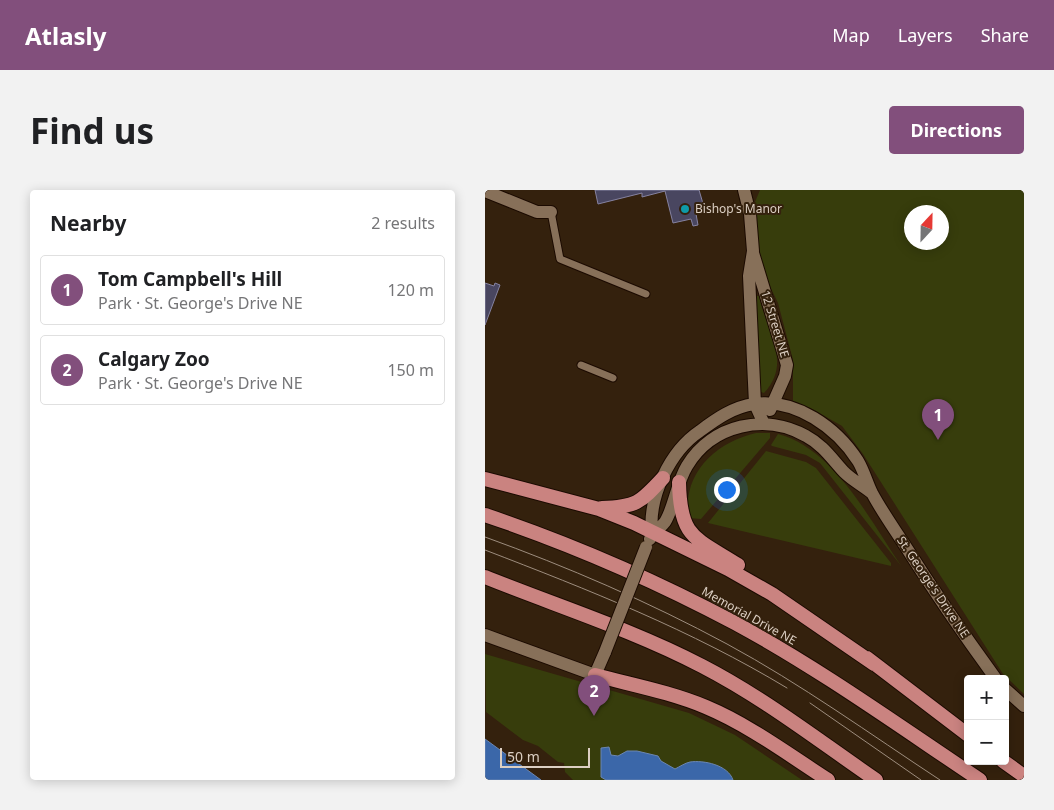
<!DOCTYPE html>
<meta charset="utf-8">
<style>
body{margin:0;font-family:"Noto Sans",sans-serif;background:#f2f2f2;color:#202124}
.controls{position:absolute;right:15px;bottom:15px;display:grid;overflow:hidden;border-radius:5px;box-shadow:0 2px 12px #0003}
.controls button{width:45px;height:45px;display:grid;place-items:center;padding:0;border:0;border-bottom:1px solid #e0e0e0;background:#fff;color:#202124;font:25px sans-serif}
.compass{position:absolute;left:419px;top:15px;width:45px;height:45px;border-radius:50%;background:#fff;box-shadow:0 2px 12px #0003;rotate:22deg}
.scale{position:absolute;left:15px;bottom:12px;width:90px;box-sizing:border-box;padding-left:5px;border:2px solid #dccfc3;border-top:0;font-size:14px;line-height:18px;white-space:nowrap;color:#dccfc3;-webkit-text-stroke:4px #34210d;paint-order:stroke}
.you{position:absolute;left:241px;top:299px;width:18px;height:18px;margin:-12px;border:4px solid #fff;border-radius:50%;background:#1a73e8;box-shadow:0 0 0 8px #1a73e833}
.badge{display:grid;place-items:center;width:32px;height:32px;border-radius:50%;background:#824f7c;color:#fff;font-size:16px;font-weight:700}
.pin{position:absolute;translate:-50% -41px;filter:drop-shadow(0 1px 2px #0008)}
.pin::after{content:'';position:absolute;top:26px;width:18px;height:15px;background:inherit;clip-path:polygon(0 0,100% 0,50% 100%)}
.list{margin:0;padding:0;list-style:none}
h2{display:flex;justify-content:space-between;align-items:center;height:65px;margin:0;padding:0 20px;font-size:21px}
h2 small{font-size:16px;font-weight:400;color:#757577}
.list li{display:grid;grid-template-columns:32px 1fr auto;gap:15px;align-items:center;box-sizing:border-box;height:70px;margin:0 10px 10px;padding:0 10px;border:1px solid #e0e0e0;border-radius:5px}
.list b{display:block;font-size:19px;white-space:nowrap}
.list p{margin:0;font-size:16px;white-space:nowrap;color:#757577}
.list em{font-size:16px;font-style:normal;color:#757577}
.map{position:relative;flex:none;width:539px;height:590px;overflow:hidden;border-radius:5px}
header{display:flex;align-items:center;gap:30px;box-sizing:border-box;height:70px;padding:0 25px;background:#824f7c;color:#fff}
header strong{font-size:24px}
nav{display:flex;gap:28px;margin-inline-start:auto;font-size:18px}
.intro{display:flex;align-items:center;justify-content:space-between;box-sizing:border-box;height:120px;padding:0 30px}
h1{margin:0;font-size:35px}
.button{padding:12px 22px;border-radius:5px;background:#824f7c;color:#fff;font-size:18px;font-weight:700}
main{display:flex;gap:30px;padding:0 30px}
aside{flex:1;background:#fff;border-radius:5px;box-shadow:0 2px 12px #0003}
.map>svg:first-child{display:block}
</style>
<header>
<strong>Atlasly</strong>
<nav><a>Map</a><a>Layers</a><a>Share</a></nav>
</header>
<div class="intro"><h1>Find us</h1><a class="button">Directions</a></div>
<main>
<aside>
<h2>Nearby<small>2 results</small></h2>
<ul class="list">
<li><span class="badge">1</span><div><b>Tom Campbell's Hill</b><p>Park · St. George's Drive NE</p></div><em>120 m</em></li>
<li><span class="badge">2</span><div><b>Calgary Zoo</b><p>Park · St. George's Drive NE</p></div><em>150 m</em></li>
</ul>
</aside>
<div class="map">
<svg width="539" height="590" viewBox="0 0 539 590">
<rect width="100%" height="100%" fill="#34210d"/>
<path fill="#373d0c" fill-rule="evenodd" d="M275 0H539V504L518 484 378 264 357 236 329 220 308 211V170L293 113 268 61 265 24ZM427 22H457V52H427Z
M271 106H274C281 141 308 172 279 203L276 202 275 197Z
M271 243H285V248L216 329 204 328C196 284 231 252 271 243Z
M293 244C350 259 385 331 417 377L335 273 321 265 287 256 286 255Z
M281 261 321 272 331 278 406 373V376L223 333Z
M0 464 204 523 250 545 317 590H88L80 582 79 573 73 572 53 556 38 550 1 522Z"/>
<path fill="#3b67a9" stroke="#6b86b1" d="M0 549 56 590H0Z
M124 557 126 565 133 566 142 561H152L173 566 176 571 190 579C194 577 200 573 205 572 219 570 243 575 248 590H121L116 587V558Z"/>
<path fill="#494660" stroke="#8683a1" d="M110 0H214L219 17 216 18 217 23 211 24 213 35 208 36 206 29 188 33 180 1 157 7V3L113 14Z
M0 93 9 96 10 93 15 95 0 135Z"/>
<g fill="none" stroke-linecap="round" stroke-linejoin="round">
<defs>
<path id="service" d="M66 22 75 69 161 104
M96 175 128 188"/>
<path id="minor" d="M0 1 52 22H66"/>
<path id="tertiary" d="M259 0 265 24 268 61 264 86 270 214 279 234
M268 63 302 175 300 186 285 220
M167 343C163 307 185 261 215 241 231 229 248 217 269 214 311 208 352 238 373 271 379 281 382 293 387 303 396 320 408 337 419 354 448 400 479 445 511 489
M165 349C168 341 175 339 180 332 189 318 192 292 202 276 227 234 281 223 321 246 338 255 347 269 359 282 367 290 378 296 387 303
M0 445 110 485 120 462
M520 499 539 516"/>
<path id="trunk" d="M0 289 114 319 149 333 243 379 287 404 389 474
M194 292C195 348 209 347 253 375
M117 318C151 317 155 313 178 288
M0 325C86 354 169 390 250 433 335 479 414 536 495 590
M0 387C72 416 148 440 217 476 279 508 334 551 391 590
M382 468 483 545
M110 485C147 495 185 502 221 517 264 535 304 565 343 590
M518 571 539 586"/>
</defs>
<use href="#service" stroke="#1b0a00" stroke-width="9"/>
<use href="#minor" stroke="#1b0a00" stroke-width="14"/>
<use href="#tertiary" stroke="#1b0a00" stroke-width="14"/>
<use href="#trunk" stroke="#1b0a00" stroke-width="16"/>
<use href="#service" stroke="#877059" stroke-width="7"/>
<use href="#minor" stroke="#877059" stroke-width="12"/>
<use href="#tertiary" stroke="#877059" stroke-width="12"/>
<use href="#trunk" stroke="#ca8380" stroke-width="14"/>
<path stroke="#9d8d7e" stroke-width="1" d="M0 347C83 377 164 412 242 454 316 494 385 544 455 590
M0 360C104 400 206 440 302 498
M325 513 436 590"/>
<defs>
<path id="tertiary-bridge" d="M120 462 161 357"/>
</defs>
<use href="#tertiary-bridge" stroke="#1b0a00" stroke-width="14" stroke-linecap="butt"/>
<use href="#tertiary-bridge" stroke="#877059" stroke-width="12"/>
</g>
<circle fill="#0f9aa8" stroke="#34210d" stroke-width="2" cx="200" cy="19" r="5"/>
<g text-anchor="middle" stroke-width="4" stroke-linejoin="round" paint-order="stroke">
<g font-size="12" fill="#dccfc3" stroke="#34210d" text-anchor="start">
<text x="210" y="23">Bishop's Manor</text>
</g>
<g font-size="12" fill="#dccfc3" stroke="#34210d">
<text transform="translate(290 134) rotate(73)" y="4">12 Street NE</text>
<text transform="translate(448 397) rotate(56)" y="4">St. George's Drive NE</text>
<text transform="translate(264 426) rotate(29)" y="4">Memorial Drive NE</text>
</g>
</g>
</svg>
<div class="controls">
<button>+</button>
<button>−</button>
</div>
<svg class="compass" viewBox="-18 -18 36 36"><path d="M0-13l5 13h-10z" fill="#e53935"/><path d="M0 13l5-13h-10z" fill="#757577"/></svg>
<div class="scale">50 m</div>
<div class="you"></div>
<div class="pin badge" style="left:453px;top:250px">1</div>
<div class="pin badge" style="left:109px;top:526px">2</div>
</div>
</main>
